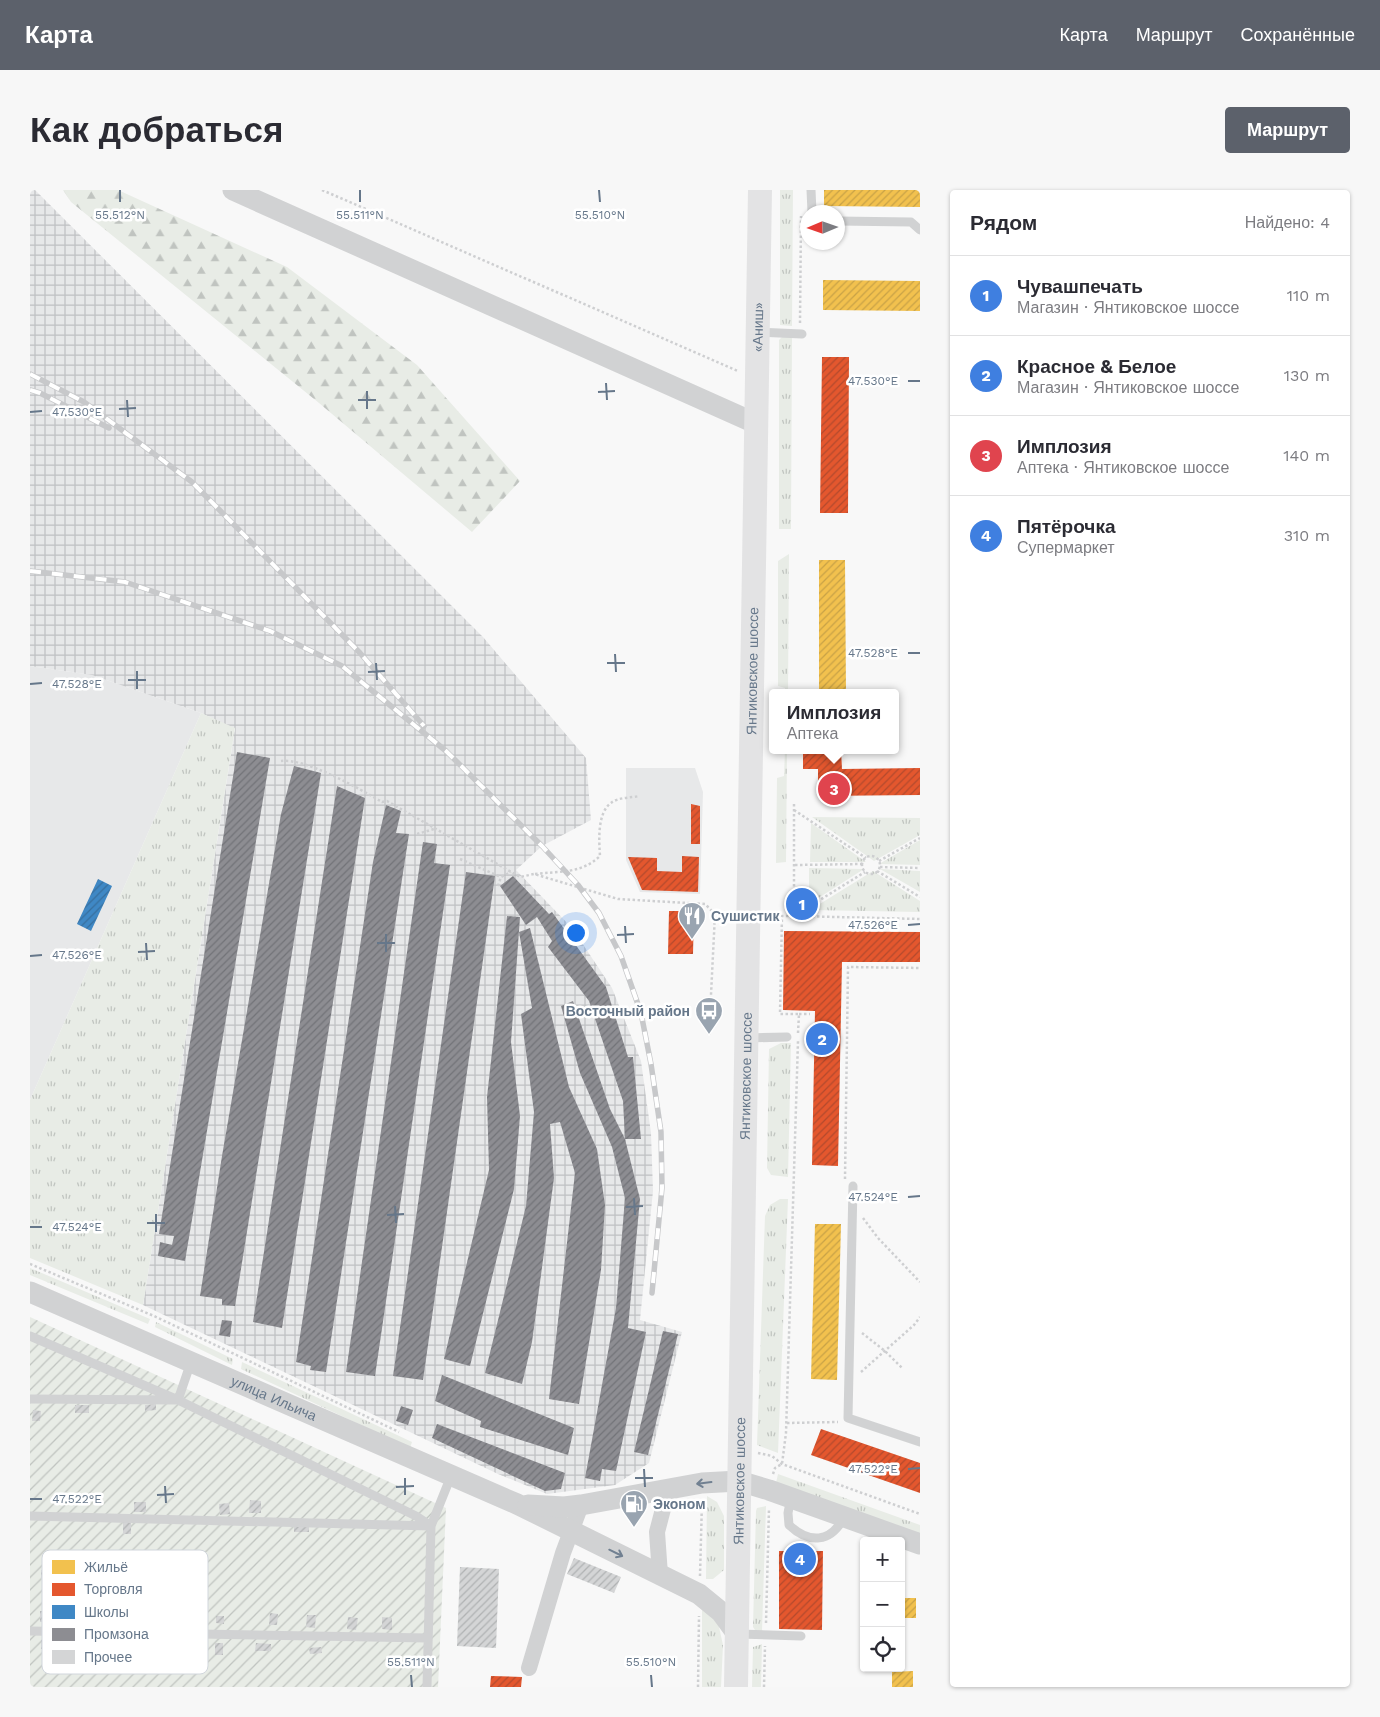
<!DOCTYPE html>
<html lang="ru">
<meta charset="utf-8">
<style>
body{margin:0;font-family:"Work Sans",sans-serif;background:#f7f7f7;color:#2b2b33}
.controls{position:absolute;right:15px;bottom:15px;display:grid;overflow:hidden;border-radius:5px;box-shadow:0 1px 4px #0004}
.controls button{width:45px;height:45px;display:grid;place-items:center;padding:0;border:0;border-bottom:1px solid #e1e1e2;background:#fff;color:#2b2b33;font:25px sans-serif}
.compass{position:absolute;left:770px;top:15px;width:45px;height:45px;border-radius:50%;background:#fff;box-shadow:0 1px 4px #0004;rotate:268deg}
.you{position:absolute;left:545px;top:742px;width:18px;height:18px;margin:-12px;border:4px solid #fff;border-radius:50%;background:#1a73e8;box-shadow:0 0 0 8px #1a73e833}
.badge{display:grid;place-items:center;width:32px;height:32px;border-radius:50%;background:#5c616b;color:#fff;font-size:16px;font-weight:700}
.pin{position:absolute;translate:-50% -50%;border:2px solid #fff;box-shadow:0 1px 5px #0006}
.popup{position:absolute;left:739px;top:499px;width:130px;height:65px;box-sizing:border-box;display:grid;place-content:center;border-radius:5px;background:#fff;filter:drop-shadow(0 1px 4px #0005);font-size:16px;white-space:nowrap;color:#7c7c81}
.popup b{font-size:19px;color:#2b2b33}
.popup::after{content:'';position:absolute;left:50%;top:100%;margin-left:-10px;border:10px solid transparent;border-top-color:#fff}
.list{margin:0;padding:0;list-style:none}
h2{display:flex;justify-content:space-between;align-items:center;height:65px;margin:0;padding:0 20px;font-size:21px}
h2 small{font-size:16px;font-weight:400;color:#7c7c81}
.list li{display:grid;grid-template-columns:32px 1fr auto;gap:15px;align-items:center;box-sizing:border-box;height:80px;padding:0 20px;border-top:1px solid #e1e1e2}
.list b{display:block;font-size:19px;white-space:nowrap}
.list p{margin:0;font-size:16px;white-space:nowrap;color:#7c7c81}
.list em{font-size:16px;font-style:normal;color:#7c7c81}
.icon{flex:none;width:28px;height:28px;fill:none;stroke:currentColor;stroke-width:2;stroke-linecap:round;stroke-linejoin:round}
.map{position:relative;flex:none;width:890px;height:1497px;overflow:hidden;border-radius:5px}
header{display:flex;align-items:center;gap:30px;box-sizing:border-box;height:70px;padding:0 25px;background:#5c616b;color:#fff}
header strong{font-size:24px}
nav{display:flex;gap:28px;margin-inline-start:auto;font-size:18px}
.intro{display:flex;align-items:center;justify-content:space-between;box-sizing:border-box;height:120px;padding:0 30px}
h1{margin:0;font-size:35px}
.button{padding:12px 22px;border-radius:5px;background:#5c616b;color:#fff;font-size:18px;font-weight:700}
main{display:flex;gap:30px;padding:0 30px}
aside{flex:1;background:#fff;border-radius:5px;box-shadow:0 1px 4px #0004}
.map>svg:first-child{display:block}
</style>
<header>
<strong>Карта</strong>
<nav><a>Карта</a><a>Маршрут</a><a>Сохранённые</a></nav>
</header>
<div class="intro"><h1>Как добраться</h1><a class="button">Маршрут</a></div>
<main>
<div class="map">
<svg width="890" height="1497" viewBox="0 0 890 1497">
<defs>
<pattern id="industrial-grid" width="8" height="8" patternUnits="userSpaceOnUse" patternTransform="scale(1.25)"><rect width="8" height="8" fill="#e7e8e9"/><path d="M0 4h8M4 0v8" fill="none" stroke="#bfc1c3"/></pattern>
<pattern id="grass-tufts" width="24" height="20" patternUnits="userSpaceOnUse" patternTransform="scale(1.25)"><rect width="24" height="20" fill="#e8ece6"/><path d="M3 7l-1-3M5 7V3M7 7l1-3M15 17l-1-3M17 17v-4M19 17l1-3" fill="none" stroke="#c0c4c0"/></pattern>
<pattern id="forest-firs" width="22" height="20" patternUnits="userSpaceOnUse" patternTransform="scale(1.25)"><rect width="22" height="20" fill="#e8ece6"/><path d="M5 1l3.5 6h-7zM16 11l3.5 6h-7z" fill="#c0c4c0"/></pattern>
<pattern id="garden-furrows" width="10" height="10" patternUnits="userSpaceOnUse" patternTransform="scale(1.25)"><rect width="10" height="10" fill="#e8ece6"/><path d="M-1 1l2-2M0 10L10 0M9 11l2-2" fill="none" stroke="#c0c4c0"/></pattern>
<pattern id="homes-hatch" width="6" height="6" patternUnits="userSpaceOnUse" patternTransform="scale(1.25)"><rect width="6" height="6" fill="#f2c14e"/><path d="M-1 1l2-2M0 6l6-6M5 7l2-2" fill="none" stroke="#c8a247"/></pattern>
<pattern id="shops-hatch" width="6" height="6" patternUnits="userSpaceOnUse" patternTransform="scale(1.25)"><rect width="6" height="6" fill="#e4572e"/><path d="M-1 1l2-2M0 6l6-6M5 7l2-2" fill="none" stroke="#b34a2d"/></pattern>
<pattern id="schools-hatch" width="6" height="6" patternUnits="userSpaceOnUse" patternTransform="scale(1.25)"><rect width="6" height="6" fill="#3f88c5"/><path d="M-1 1l2-2M0 6l6-6M5 7l2-2" fill="none" stroke="#376f9e"/></pattern>
<pattern id="industry-hatch" width="6" height="6" patternUnits="userSpaceOnUse" patternTransform="scale(1.25)"><rect width="6" height="6" fill="#8d8d92"/><path d="M-1 1l2-2M0 6l6-6M5 7l2-2" fill="none" stroke="#727378"/></pattern>
<pattern id="building-hatch" width="6" height="6" patternUnits="userSpaceOnUse" patternTransform="scale(1.25)"><rect width="6" height="6" fill="#d4d5d6"/><path d="M-1 1l2-2M0 6l6-6M5 7l2-2" fill="none" stroke="#b0b2b3"/></pattern>
</defs>
<rect width="100%" height="100%" fill="#f8f8f8"/>
<path fill="#e7e8e9" d="M0 476 62 485 171 523 0 910Z
M596 578H665L673 602 670 704 610 702 596 670Z"/>
<path fill="url(#industrial-grid)" d="M0 0H5L453 447 556 568 561 630 512 656 486 680 542 738 582 798 611 871 621 943 623 1001 610 1130 652 1142 619 1273 585 1295 517 1304 468 1284 113 1115 205 539 171 523 62 485 0 476Z"/>
<path fill="url(#grass-tufts)" d="M750 0H763L762 136 750 135Z
M753 146H762L761 339H749V150Z
M759 364 758 503H755V498L748 496V371Z
M171 523 205 538 113 1115 0 1068V910Z
M755 560H757L756 672 746 673 747 588 754 586Z
M782 627 890 628V645L844 671Z
M781 633 836 672H780Z
M890 650V675L849 674Z
M779 678 834 679 779 714Z
M850 679 890 681V702Z
M843 681 890 711V722L780 720Z
M751 853H761L758 987 741 985 737 978 739 859Z
M750 1009H758L748 1263 727 1255 735 1026 740 1015Z
M0 1078 120 1129 118 1134 0 1085Z
M126 1132 203 1169 202 1175 125 1137Z
M212 1172 382 1252 380 1258 211 1179Z
M748 1284 890 1335V1347L746 1293Z
M677 1306 687 1312 694 1326V1380L683 1389H676Z
M736 1316 732 1441 725 1440 723 1437 726 1321 727 1318Z
M672 1420 687 1428 693 1455 691 1497H672Z
M732 1454 731 1497H722L723 1457Z"/>
<path fill="url(#forest-firs)" d="M33 0H88L257 77 387 175 490 291 442 342 289 213 41 12Z"/>
<path fill="url(#garden-furrows)" d="M0 1127 416 1318 408 1497H0Z"/>
<path fill="url(#homes-hatch)" d="M794 0H890V17L794 16Z
M793 90 890 91V121L793 120Z
M789 370H815L816 503H789Z
M785 1034H811L807 1190 781 1189Z
M871 1408H886V1428H871Z
M883 1481V1497H862V1482Z"/>
<path fill="url(#shops-hatch)" d="M792 167H819L818 323H790Z
M773 560H811L812 579 890 578V605L788 606V579H773Z
M661 614 670 616V654H661Z
M652 666 669 667 668 702 612 700 598 667 627 668V681L652 682Z
M639 721H664L663 764H638Z
M754 741 890 742V772H812L808 976 782 975 785 821 753 820Z
M791 1239 890 1273V1303L781 1265Z
M749 1361H793L792 1440 749 1439Z
M461 1486 492 1487 491 1497H460Z"/>
<path fill="url(#schools-hatch)" d="M68 689 82 696 61 741 47 734Z"/>
<path fill="url(#industry-hatch)" d="M207 562 240 568 155 1071 128 1066 130 1052 142 1055 144 1046 129 1044Z
M264 576 291 583 205 1116 192 1115V1109L170 1106 192 966 251 624Z
M307 596 335 608 252 1138 223 1132Z
M356 615 371 621 366 643 379 644 296 1182 280 1180 281 1176 266 1172 343 672Z
M393 652 407 654 404 673 420 675 345 1186 316 1182Z
M436 682 465 686 393 1190 363 1186Z
M483 686 519 724 522 722 576 797 598 867H603L611 949H595L593 911 559 811 518 757 522 751 507 727 496 735 470 696Z
M477 726 490 727 481 852 490 926 484 999 440 1176 414 1169 459 980 457 907Z
M500 738 539 897 567 959 575 1015 571 1080 549 1214 519 1209 545 983 530 932 520 934 524 988 502 1152 492 1194 455 1183 496 1016 504 922 491 824 502 818 489 742Z
M543 811 580 919 595 949 610 1009 598 1138 616 1142 586 1281 572 1279 570 1291 555 1288 586 1118 595 1008 582 957 550 883 531 816Z
M192 1130 202 1131 200 1147 189 1145Z
M633 1141 648 1144 618 1265 604 1262Z
M412 1185 544 1238 538 1265 450 1237 451 1231 405 1211Z
M371 1216 383 1220 378 1235 366 1231Z
M407 1234 535 1283 531 1299 515 1301 402 1248Z"/>
<path fill="url(#building-hatch)" d="M126 1214V1220L115 1221V1215Z
M45 1215H59V1223H45Z
M3 1220 11 1221 10 1231H2Z
M220 1310 231 1311V1323H219Z
M104 1312H116V1322H104Z
M199 1313 200 1324 190 1325 189 1314Z
M93 1332H101V1344H93Z
M264 1335H279V1342H264Z
M544 1368 591 1387 584 1403 537 1384Z
M430 1377 469 1379 466 1458 427 1456Z
M11 1380H29V1388L11 1389Z
M84 1380 85 1398H76V1381Z
M45 1419H59V1430H45Z
M10 1421H22V1431L10 1432Z
M144 1422H151L152 1433 145 1434Z
M240 1423 248 1424 247 1435H239Z
M277 1425H286L285 1438 276 1437Z
M186 1426H194V1434L186 1433Z
M318 1427 328 1428 326 1440 317 1439Z
M352 1427 362 1428V1440L352 1439Z
M11 1450H20V1460L11 1459Z
M154 1452H161V1464H154Z
M185 1453H193V1465H185Z
M226 1453 241 1454V1461H225Z
M291 1457 292 1463 280 1464 279 1458Z"/>
<g fill="none" stroke-linecap="round" stroke-linejoin="round">
<path stroke="#cecfd1" stroke-width="2.5" stroke-dasharray="2.5 2.5" stroke-linecap="butt" d="M292 0 708 181
M770 133 771 26
M251 571C276 568 330 599 352 612L357 611 490 687 504 684 588 709 675 714 685 724 679 845
M764 614V726L890 729
M764 620 836 668
M387 644 404 639
M832 675a9 9 0 1 1 18 0a9 9 0 1 1-18 0Z
M430 669 471 687
M849 671 890 648
M765 675 832 674
M850 677 890 678
M847 681 890 707
M505 684C530 681 551 684 570 666 569 651 567 623 581 613 588 607 601 608 609 606
M468 696 471 687 481 682
M769 824H780
M768 843 769 824H750L752 726H764L835 682
M815 989 818 777 890 778
M833 1028 848 1048 890 1092
M0 1074 124 1126 369 1242
M832 1143 855 1161 873 1179
M831 1182 884 1135 890 1127
M757 1233 808 1232
M728 1263 742 1266 752 1274 890 1324
M743 1284 745 1278 752 1274 756 1243 768 851
M670 1386 672 1311
M736 1433 739 1319
M668 1497 669 1426
M734 1497 735 1456"/>
<path stroke="#d1d2d3" stroke-width="9" d="M781 0 782 22
M808 31 881 32 890 40
M728 142 772 144
M717 848 757 847
M823 996 818 1228 890 1252
M0 1146 148 1210 386 1326 401 1336
M0 1209 148 1210 161 1172
M761 1307 758 1323 759 1335C779 1354 801 1353 814 1327
M0 1326 401 1336
M0 1441 398 1448
M709 1444 771 1446
M397 1497 401 1336 421 1286"/>
<path stroke="#d1d2d3" stroke-width="16" d="M630 1385 627 1342 638 1300
M499 1478 533 1363 551 1315"/>
<g stroke="#d1d2d3" stroke-width="21">
<path d="M203 0 727 234"/>
<path id="s1" d="M0 1102 487 1314 669 1404 691 1422 707 1444"/>
<path d="M498 1315 534 1317 551 1315 672 1293 709 1291 739 1300 890 1354"/>
</g>
<path stroke="#e3e3e4" stroke-width="24" id="s2" d="M706 1497 730 0"/>
<defs>
<path id="rail" d="M0 184 54 212 162 292 330 463 394 536
M0 200 10 203 79 238
M0 381 95 392 240 441 312 476 416 561 512 656 548 695 569 723 591 766 611 823 621 874 631 942 632 998 622 1103"/>
</defs>
<use href="#rail" stroke="#c7c8ca" stroke-width="5.5"/>
<use href="#rail" stroke="#fff" stroke-width="4" stroke-dasharray="11" stroke-linecap="butt"/>
</g>
<defs><path id="oneway-shaft" d="M-6 0H5M1.5-3L5.5 0L1.5 3" fill="none" stroke-width="1.6" stroke-linecap="round" stroke-linejoin="round" transform="scale(1.25)"/></defs>
<g stroke="#718091">
<use href="#oneway-shaft" transform="translate(674 1293) rotate(173)"/>
<use href="#oneway-shaft" transform="translate(586 1363) rotate(26)"/>
</g>
<path fill="none" stroke="#66778a" stroke-width="2" d="M90 0V12M330 0V12M569 0 570 12M878 191H890M576 193 577 210M337 201V219M568 202 585 201M97 210 98 227M328 210H346M89 219 106 218M0 222 12 221M878 463H890M585 464 586 482M346 473 347 490M577 473H595M107 481V499M338 482 355 481M98 490H116M0 494 12 493M878 735 890 734M595 736 596 753M356 744V762M587 745 604 744M116 753 117 770M347 753H365M108 762 125 761M0 766 12 765M878 1007 890 1006M604 1008 605 1025M365 1016 366 1033M596 1017 613 1016M126 1024V1042M357 1025 374 1024M117 1033H135M0 1037H12M614 1279 615 1297M878 1279 890 1278M375 1288V1305M605 1288H623M135 1296 136 1313M366 1297 384 1296M127 1305 144 1304M0 1309H12M381 1485 382 1497M621 1485 622 1497"/>
<defs>
<symbol id="restaurant-pin" viewBox="-11 -11 22 30"><path d="M0 17L-7.5 6A9.5 9.5 0 1 1 7.5 6Z" fill="#99a4b0" stroke="#fff"/><path d="M-5-6h1v4h1v-4h1v4h1v-4h1v5L-1.5 .5V6h-2V.5L-5-1ZM5-6V6H3V1.5H1.5Q1.5-4 5-6Z" fill="#fff"/></symbol>
<symbol id="bus-pin" viewBox="-11 -11 22 30"><path d="M0 17L-7.5 6A9.5 9.5 0 1 1 7.5 6Z" fill="#99a4b0" stroke="#fff"/><path d="M-5-6H5V4H4V6H2V4H-2V6H-4V4H-5ZM-3.5-4V0h7V-4ZM-3.5 1.2v1.5H-2V1.2ZM2 1.2v1.5H3.5V1.2Z" fill="#fff"/></symbol>
<symbol id="fuel-pin" viewBox="-11 -11 22 30"><path d="M0 17L-7.5 6A9.5 9.5 0 1 1 7.5 6Z" fill="#99a4b0" stroke="#fff"/><path d="M-5.5-6h7V0h2V4h1.3V-2.5L3-4.5l.8-.8L6-3V5H2.5V1h-1V6h-7ZM-4.2-4.7v3.2H.2V-4.7Z" fill="#fff"/></symbol>
</defs>
<g fill-rule="evenodd">
<use href="#restaurant-pin" x="646" y="710" width="32" height="43"/>
<use href="#bus-pin" x="663" y="805" width="32" height="43"/>
<use href="#fuel-pin" x="588" y="1298" width="32" height="43"/>
</g>
<g text-anchor="middle" stroke-width="5" stroke-linejoin="round" paint-order="stroke">
<g font-size="14" fill="#66778a" stroke="#fff">
<text dy="5" stroke="none"><textPath href="#s2" startOffset="1360">«Аниш»</textPath></text>
<text dy="5" stroke="none"><textPath href="#s2" startOffset="1016">Янтиковское шоссе</textPath></text>
<text dy="5" stroke="none"><textPath href="#s2" startOffset="611">Янтиковское шоссе</textPath></text>
<text dy="5" stroke="none"><textPath href="#s1" startOffset="266">улица Ильича</textPath></text>
<text dy="5" stroke="none"><textPath href="#s2" startOffset="206">Янтиковское шоссе</textPath></text>
</g>
<g font-size="14" font-weight="bold" fill="#66778a" stroke="#fff" text-anchor="start">
<text x="681" y="731">Сушистик</text>
<text x="660" y="826" text-anchor="end">Восточный район</text>
<text x="623" y="1319">Эконом</text>
</g>
</g>
<rect x="12" y="1360" width="166" height="124" rx="8" fill="#fff" stroke="#d1d6dc" stroke-width="1"/>
<rect x="22" y="1370" width="23" height="14" fill="#f2c14e"/>
<rect x="22" y="1393" width="23" height="13" fill="#e4572e"/>
<rect x="22" y="1415" width="23" height="14" fill="#3f88c5"/>
<rect x="22" y="1438" width="23" height="13" fill="#8d8d92"/>
<rect x="22" y="1460" width="23" height="14" fill="#d4d5d6"/>
<g font-size="14" fill="#66778a">
<text x="54" y="1382">Жильё</text>
<text x="54" y="1404">Торговля</text>
<text x="54" y="1427">Школы</text>
<text x="54" y="1449">Промзона</text>
<text x="54" y="1472">Прочее</text>
</g>
<g font-size="12" text-anchor="middle" fill="#66778a" stroke="#fff" stroke-width="5" stroke-linejoin="round" paint-order="stroke">
<text x="90" y="29">55.512°N</text>
<text x="330" y="29">55.511°N</text>
<text x="570" y="29">55.510°N</text>
<text x="843" y="195">47.530°E</text>
<text x="47" y="226">47.530°E</text>
<text x="843" y="467">47.528°E</text>
<text x="47" y="498">47.528°E</text>
<text x="843" y="739">47.526°E</text>
<text x="47" y="769">47.526°E</text>
<text x="843" y="1011">47.524°E</text>
<text x="47" y="1041">47.524°E</text>
<text x="843" y="1283">47.522°E</text>
<text x="47" y="1313">47.522°E</text>
<text x="381" y="1476">55.511°N</text>
<text x="621" y="1476">55.510°N</text>
</g>
</svg>
<div class="controls">
<button>+</button>
<button>−</button>
<button><svg class="icon" aria-label="locate" viewBox="0 0 24 24"><circle cx="12" cy="12" r="6"/><path d="M12 2v4M12 18v4M2 12h4M18 12h4"/></svg></button>
</div>
<svg class="compass" viewBox="-18 -18 36 36"><path d="M0-13l5 13h-10z" fill="#e53935"/><path d="M0 13l5-13h-10z" fill="#7c7c81"/></svg>
<div class="you"></div>
<div class="pin badge" style="left:772px;top:714px;background:#3f7fe0">1</div>
<div class="pin badge" style="left:792px;top:849px;background:#3f7fe0">2</div>
<div class="pin badge" style="left:804px;top:599px;background:#e0444e">3</div>
<div class="popup"><b>Имплозия</b>Аптека</div>
<div class="pin badge" style="left:770px;top:1369px;background:#3f7fe0">4</div>
</div>
<aside>
<h2>Рядом<small>Найдено: 4</small></h2>
<ul class="list">
<li><span class="badge" style="background:#3f7fe0">1</span><div><b>Чувашпечать</b><p>Магазин · Янтиковское шоссе</p></div><em>110 m</em></li>
<li><span class="badge" style="background:#3f7fe0">2</span><div><b>Красное &amp; Белое</b><p>Магазин · Янтиковское шоссе</p></div><em>130 m</em></li>
<li><span class="badge" style="background:#e0444e">3</span><div><b>Имплозия</b><p>Аптека · Янтиковское шоссе</p></div><em>140 m</em></li>
<li><span class="badge" style="background:#3f7fe0">4</span><div><b>Пятёрочка</b><p>Супермаркет</p></div><em>310 m</em></li>
</ul>
</aside>
</main>
